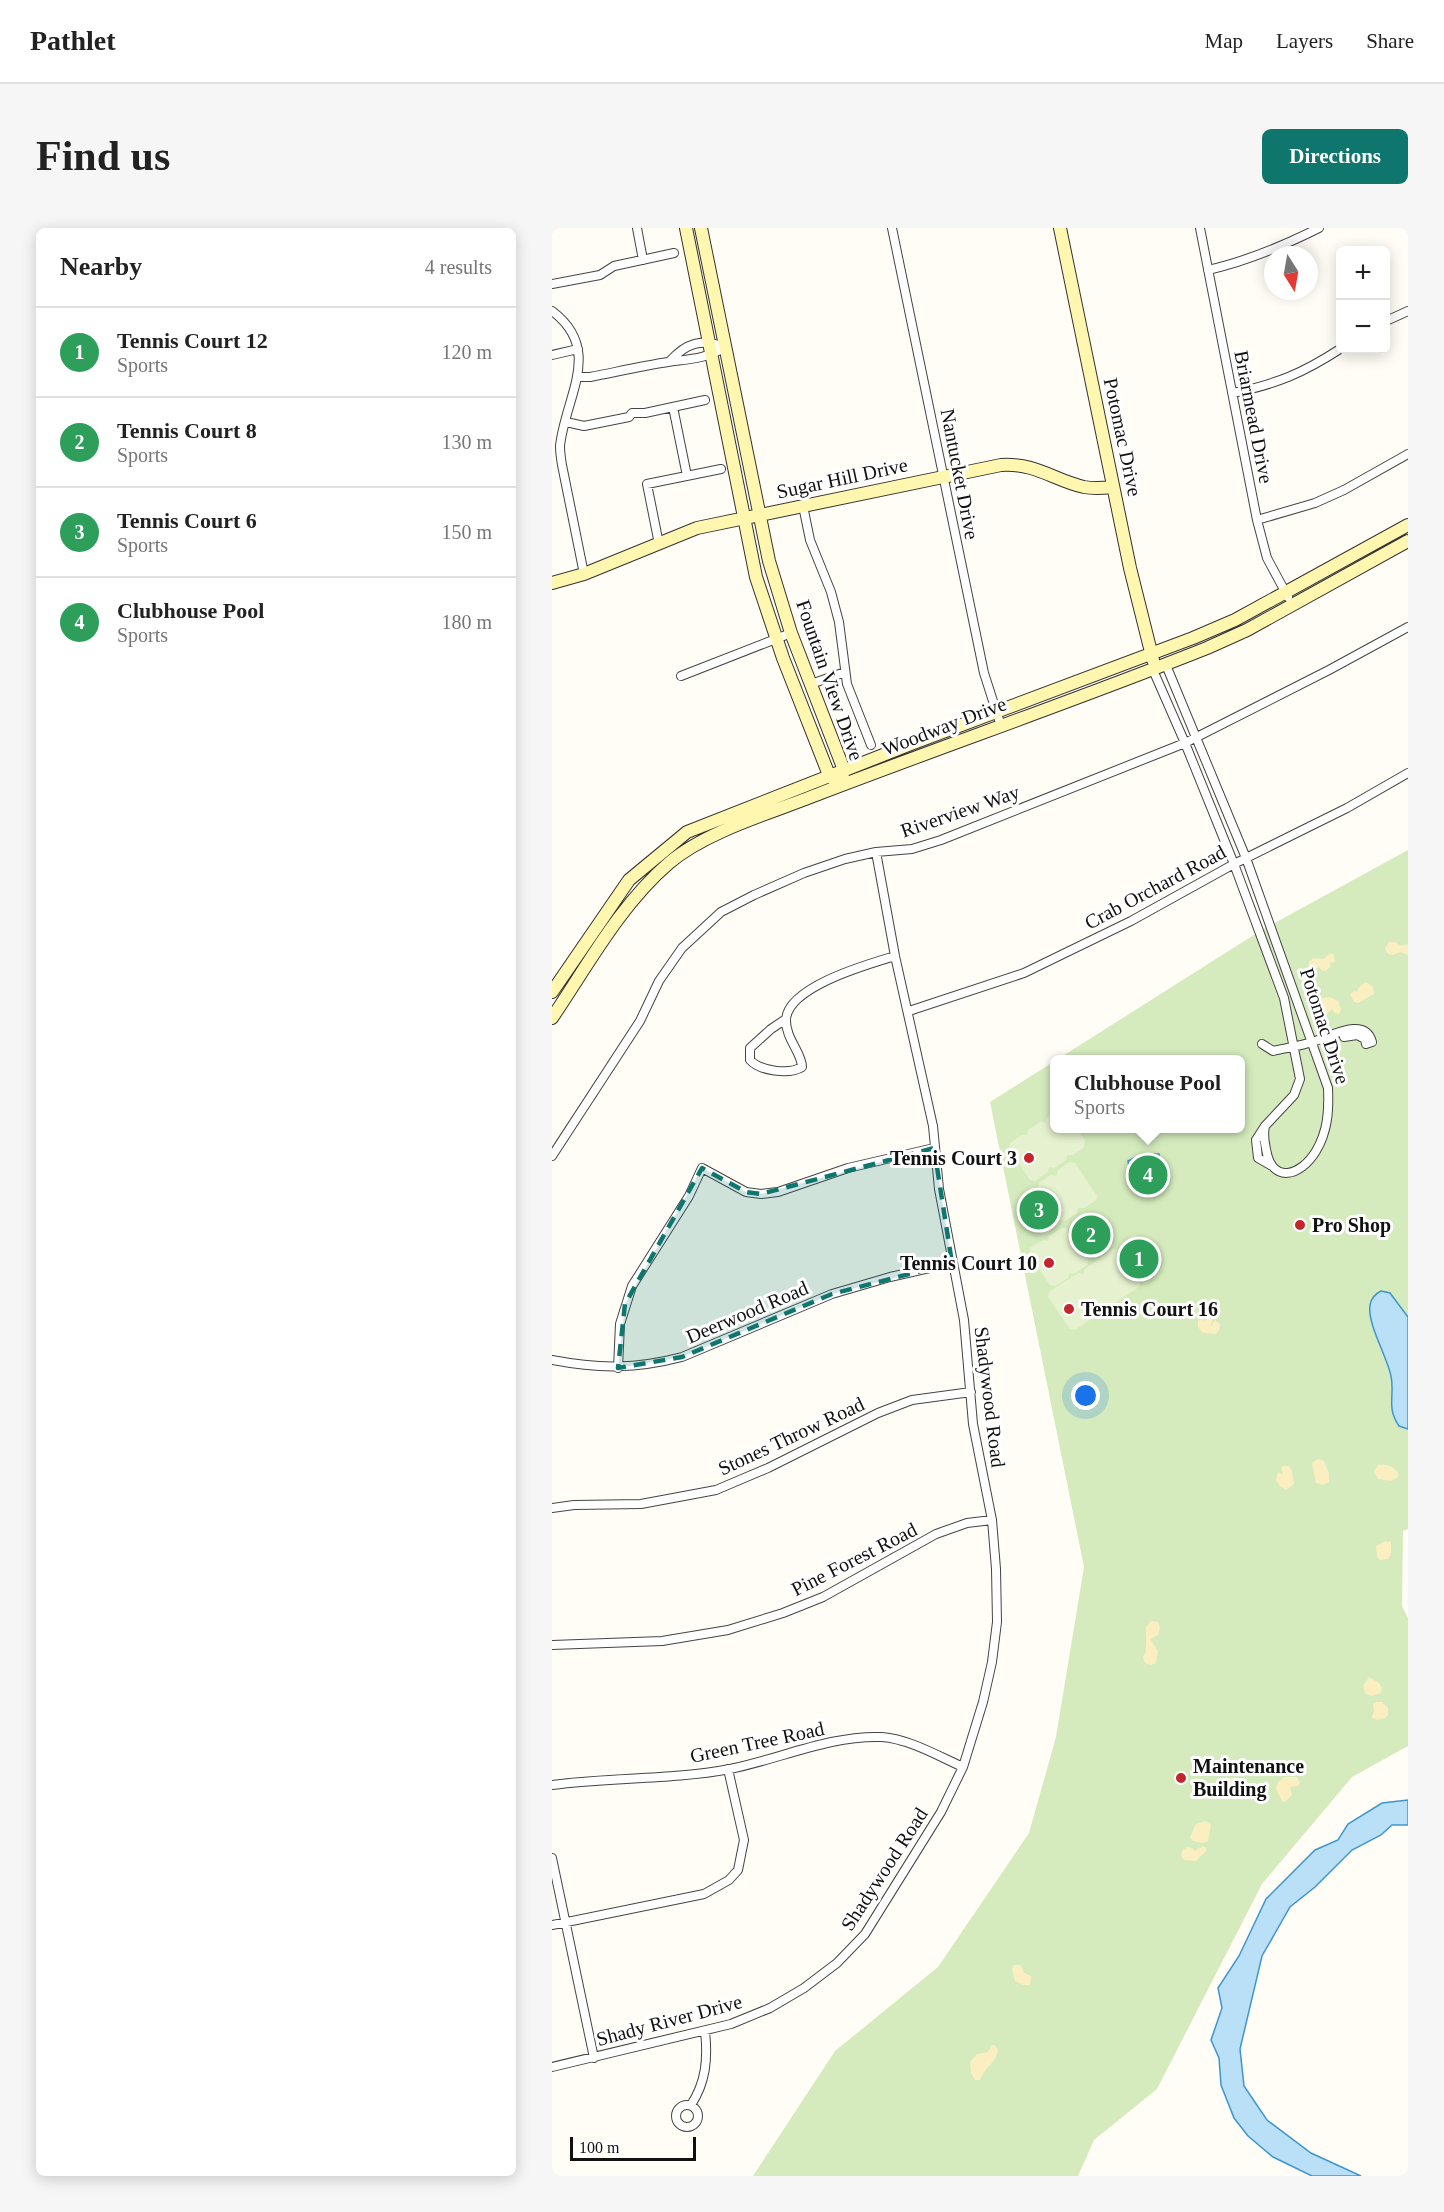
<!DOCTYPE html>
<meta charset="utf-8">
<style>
body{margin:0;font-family:"Times New Roman",serif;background:#f6f6f6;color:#222}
.controls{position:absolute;right:18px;top:18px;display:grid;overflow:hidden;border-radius:9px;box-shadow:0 3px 15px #0003}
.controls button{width:54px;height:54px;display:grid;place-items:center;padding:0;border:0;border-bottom:2px solid #e0e0e0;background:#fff;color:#222;font:30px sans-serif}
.compass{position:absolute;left:712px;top:18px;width:54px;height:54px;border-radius:50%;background:#fff;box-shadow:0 3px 15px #0003;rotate:169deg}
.scale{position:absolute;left:18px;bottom:15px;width:126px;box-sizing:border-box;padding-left:6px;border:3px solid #111;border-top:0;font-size:16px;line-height:21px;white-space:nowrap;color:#111;-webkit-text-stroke:4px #fff;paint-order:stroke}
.you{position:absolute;left:534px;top:1168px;width:21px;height:21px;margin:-15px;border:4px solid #fff;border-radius:50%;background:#1a73e8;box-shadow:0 0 0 9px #1a73e833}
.badge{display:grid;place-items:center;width:39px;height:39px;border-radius:50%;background:#0f766e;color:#fff;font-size:20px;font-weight:700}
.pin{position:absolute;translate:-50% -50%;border:3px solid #fff;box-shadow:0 2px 6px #0006}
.popup{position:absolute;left:498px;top:827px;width:195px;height:78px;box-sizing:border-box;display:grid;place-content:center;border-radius:9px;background:#fff;filter:drop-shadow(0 2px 4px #0005);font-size:20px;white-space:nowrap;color:#767676}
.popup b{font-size:22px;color:#222}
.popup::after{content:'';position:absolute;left:50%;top:100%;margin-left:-12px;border:12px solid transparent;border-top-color:#fff}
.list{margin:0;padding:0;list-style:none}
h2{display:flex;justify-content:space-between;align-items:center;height:78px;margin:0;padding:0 24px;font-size:26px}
h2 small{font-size:20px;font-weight:400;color:#767676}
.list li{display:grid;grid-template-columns:39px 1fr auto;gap:18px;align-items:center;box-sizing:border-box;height:90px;padding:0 24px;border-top:2px solid #e0e0e0}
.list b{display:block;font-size:22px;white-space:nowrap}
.list p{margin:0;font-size:20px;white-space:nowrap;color:#767676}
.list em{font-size:20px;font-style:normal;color:#767676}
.map{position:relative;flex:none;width:856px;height:1948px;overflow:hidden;border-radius:9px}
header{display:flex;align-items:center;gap:36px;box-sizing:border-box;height:84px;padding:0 30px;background:#fff;border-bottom:2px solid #e0e0e0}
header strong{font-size:28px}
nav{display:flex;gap:33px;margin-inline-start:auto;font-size:21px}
.intro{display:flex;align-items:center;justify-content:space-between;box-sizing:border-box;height:144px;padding:0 36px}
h1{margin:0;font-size:42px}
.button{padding:15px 27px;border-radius:9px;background:#0f766e;color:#fff;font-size:21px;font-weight:700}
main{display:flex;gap:36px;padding:0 36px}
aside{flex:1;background:#fff;border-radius:9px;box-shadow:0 3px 15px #0003}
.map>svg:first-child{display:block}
</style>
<header>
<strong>Pathlet</strong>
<nav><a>Map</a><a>Layers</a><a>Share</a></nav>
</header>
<div class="intro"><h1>Find us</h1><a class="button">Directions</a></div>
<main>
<aside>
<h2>Nearby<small>4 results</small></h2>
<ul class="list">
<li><span class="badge" style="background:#2e9e5b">1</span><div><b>Tennis Court 12</b><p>Sports</p></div><em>120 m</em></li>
<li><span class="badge" style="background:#2e9e5b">2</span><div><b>Tennis Court 8</b><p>Sports</p></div><em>130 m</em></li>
<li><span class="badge" style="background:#2e9e5b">3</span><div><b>Tennis Court 6</b><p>Sports</p></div><em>150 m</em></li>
<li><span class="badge" style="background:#2e9e5b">4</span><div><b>Clubhouse Pool</b><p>Sports</p></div><em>180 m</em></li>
</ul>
</aside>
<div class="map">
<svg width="856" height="1948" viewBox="0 0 856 1948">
<rect width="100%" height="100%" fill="#fffdf5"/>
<path fill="#d5ebbd" d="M856 622V1301L851 1303 850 1378 856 1390V1518L800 1549 710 1656 605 1861 542 1912 526 1948H201L283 1823 386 1739 477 1605 504 1509 532 1339 438 874 503 833V900H689V832L506 831 708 703Z"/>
<path fill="#fbeec1" d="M837 714H843L849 718 856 716V727L849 724 841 727 836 726 833 720Z
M779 725 782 727 783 733 781 735 778 734V739L774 743 770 742 767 739 762 742 757 739V734L761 730 771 731Z
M814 754 821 759 822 766 806 775 802 774 798 766 802 763 805 764 806 760Z
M778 769 786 773 789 782 787 786 783 785 780 781 775 786 770 784 768 776 771 770Z
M657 1089 661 1091 658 1100 663 1092 668 1096 667 1102 664 1106 651 1105 646 1099V1093L650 1091 653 1093Z
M766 1231 772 1233 777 1245V1254L771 1257 764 1255 760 1235Z
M826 1237C834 1235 840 1238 846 1244V1249L839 1253 826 1251 822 1243Z
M731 1238H737L740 1243 742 1256 734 1262 728 1258 724 1252 726 1244 731 1247 729 1239Z
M834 1313 839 1314V1326L836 1331 828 1332 825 1329 824 1318Z
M599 1393 606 1394 608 1400 606 1407 598 1411 606 1423 604 1435 599 1437 593 1435 591 1429 594 1423V1399Z
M817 1449 827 1455 830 1460 829 1465 819 1468 813 1465 811 1458Z
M824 1474H830L836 1480V1487L833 1490 825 1492 820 1489 822 1483 821 1476Z
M733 1549H745L748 1555 746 1558 738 1559 740 1567 733 1574 730 1573 724 1561 726 1554Z
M678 1550H682L690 1557 692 1563 690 1567 684 1568 673 1563V1557Z
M654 1593 659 1597 656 1613 651 1615 641 1613 638 1609 644 1596Z
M651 1618 654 1620V1623L644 1633 632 1632 629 1628 630 1623 635 1619 640 1620 643 1623Z
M462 1737H469L472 1745 479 1748 478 1757H471L463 1753 460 1741Z
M440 1817H442L446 1821C446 1833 432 1840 428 1852H423L419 1845 418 1834 425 1826 436 1824Z"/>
<path fill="#e6f2cf" d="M503 884V900L525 901 533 912 532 919 521 927H515L514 932 502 940 497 939 496 944 483 953 478 952 457 920 458 915 470 907H475L476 902 488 894 494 895 495 890Z
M518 934 523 935 545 968 544 972 532 980H526L525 985 513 993 507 992 506 997 494 1006 488 1005 468 973V969L480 959 486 960 487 955 499 947 504 948 506 942Z
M532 984 538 985 558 1016V1022L545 1030 540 1029 519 998 520 993Z
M510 1000H514L536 1032 535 1037 522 1046 517 1045 516 1050 503 1058 498 1057 477 1026 478 1020 491 1012 496 1013 497 1008Z
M581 1007 585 1008 607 1041 606 1046 593 1055 588 1054 587 1059 558 1078 553 1077 552 1082 523 1102 518 1101 496 1069 497 1064 526 1045 531 1046 533 1041 561 1021 566 1022 568 1017Z"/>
<path fill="#b9e0f7" stroke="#3f96cf" stroke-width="1.5" d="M591 926H607L609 936 600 941 609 942 611 952 606 955V965L592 968 588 959 583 958 581 948 588 944 578 943 576 933Z
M829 1063 838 1065 856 1089V1201L847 1198C834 1179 843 1168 839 1148 835 1128 815 1096 818 1077 819 1070 823 1066 829 1063Z
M856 1572V1597H840L829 1607 800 1622 763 1659 738 1679 710 1728 688 1821 692 1858 715 1892 759 1925 809 1948H760L721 1929 696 1908 682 1890 669 1857 667 1830 659 1812 670 1780 666 1760 687 1728 714 1671 763 1622 786 1612 796 1596 830 1575Z"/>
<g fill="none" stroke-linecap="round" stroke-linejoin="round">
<defs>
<path id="street" d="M85 0 91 32
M340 0 432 445 449 498
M648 0 705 292 715 330 736 369
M656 42C696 33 731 18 767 0
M0 56 48 47 62 38 122 25
M0 83C52 122 13 169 8 218 8 224 9 231 10 237L32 346
M834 93 856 83
M0 127 26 121
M118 133C134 115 150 110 173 119
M25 149H38C64 144 90 138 116 134 137 131 154 131 173 119
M681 165C725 156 751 145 788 121
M121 179 135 248
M14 194 32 198 77 189 80 185H93L153 172
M251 278 258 312 279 364 287 394 295 456 319 517
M705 292 763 275 792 262 856 226
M107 316 95 256 169 241
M614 437 694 630 776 860C777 882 776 903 764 923 749 948 720 957 714 921 712 912 711 906 713 898
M601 442 633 515 682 636 732 770 748 851 742 867 713 898 704 912 706 930 720 938
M129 448 239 405
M259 456 293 444
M357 783 472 745 579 693 682 636 795 580 856 545
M234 791 219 801 198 820V832C208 843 237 847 250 839 250 825 233 810 234 791 237 758 317 736 343 728
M792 809 805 807 813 811 814 816 820 814
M710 816 721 823C734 820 749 818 763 813 779 808 813 788 820 814
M0 928 88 793 107 753 130 720 169 684 202 667 252 645 293 631 324 624 360 621 389 612 633 515 777 442 856 399
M0 1132C47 1141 84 1141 130 1129L280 1066 338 1049 400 1035
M66 1140 68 1096 80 1058 137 968 150 940 194 964 209 966 226 964 296 940 382 920
M0 1280 22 1277 89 1276 164 1262 216 1240 326 1185 360 1172 419 1164
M0 1417 110 1413 176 1402 231 1385 271 1369 384 1306 415 1295 440 1292
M0 1557C59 1549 119 1552 178 1541 228 1531 278 1507 330 1509 357 1511 386 1528 411 1539
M0 1630 42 1830
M0 1697 152 1666 177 1652 186 1642 192 1612 176 1541
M0 1839 179 1796 218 1780 252 1760 285 1735 313 1706 389 1584 411 1539 431 1474 440 1434 445 1394 444 1341 440 1292 421 1196 412 1092 387 961 381 898 343 728 324 624
M124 1888a11 11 0 1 1 22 0a11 11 0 1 1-22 0Z
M139 1877C154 1854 156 1831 153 1803"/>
<path id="secondary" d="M134 0 204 349 231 430 277 547 283 553
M149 0 217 333 239 405 292 542 290 549
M508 0 578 340 601 432
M0 355 32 346 145 300 449 237C485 235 501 252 532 259 542 261 552 260 561 259
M0 764 77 652 135 604 359 516 641 410 683 392 856 297
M0 790C36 737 68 677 117 635 154 603 222 584 269 565 397 516 527 471 655 420L695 402 856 313"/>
</defs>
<use href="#street" stroke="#444" stroke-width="10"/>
<use href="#secondary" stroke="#333" stroke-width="14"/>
<use href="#street" stroke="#fff" stroke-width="8"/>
<use href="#secondary" stroke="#fff6b0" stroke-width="12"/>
</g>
<path fill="#0f766e" fill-opacity="0.2" stroke="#0f766e" stroke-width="4.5" stroke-dasharray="12 8" stroke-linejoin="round" d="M382 920 400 1035 280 1066 130 1129 66 1140 73 1076 150 940 194 964 209 966Z"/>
<g fill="#c4262e" stroke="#fff" stroke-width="2">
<circle cx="477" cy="930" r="6"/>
<circle cx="748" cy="997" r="6"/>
<circle cx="497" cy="1035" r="6"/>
<circle cx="517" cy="1081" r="6"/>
<circle cx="629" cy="1550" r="6"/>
</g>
<g text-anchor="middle" stroke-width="6" stroke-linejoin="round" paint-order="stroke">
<g font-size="20" fill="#111" stroke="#fff">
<text transform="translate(702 189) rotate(79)" y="7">Briarmead Drive</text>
<text transform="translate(571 209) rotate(78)" y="7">Potomac Drive</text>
<text transform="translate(408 246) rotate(79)" y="7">Nantucket Drive</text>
<text transform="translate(290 250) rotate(-12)" y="7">Sugar Hill Drive</text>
<text transform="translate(278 452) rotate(71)" y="7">Fountain View Drive</text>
<text transform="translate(392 498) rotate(-21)" y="7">Woodway Drive</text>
<text transform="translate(408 583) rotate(-19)" y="7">Riverview Way</text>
<text transform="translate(603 659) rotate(-28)" y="7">Crab Orchard Road</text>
<text transform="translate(773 798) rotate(72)" y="7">Potomac Drive</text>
<text transform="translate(195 1084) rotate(-23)" y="7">Deerwood Road</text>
<text transform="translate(438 1169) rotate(83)" y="7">Shadywood Road</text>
<text transform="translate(239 1208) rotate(-25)" y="7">Stones Throw Road</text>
<text transform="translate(302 1331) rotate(-27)" y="7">Pine Forest Road</text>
<text transform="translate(205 1514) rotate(-12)" y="7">Green Tree Road</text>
<text transform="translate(332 1641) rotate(-57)" y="7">Shadywood Road</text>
<text transform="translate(117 1792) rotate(-15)" y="7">Shady River Drive</text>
</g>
<g font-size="20" font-weight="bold" fill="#111" stroke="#fff" text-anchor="start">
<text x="465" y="937" text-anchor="end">Tennis Court 3</text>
<text x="760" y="1004">Pro Shop</text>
<text x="485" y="1042" text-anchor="end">Tennis Court 10</text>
<text x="529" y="1088">Tennis Court 16</text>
<text x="641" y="1545">Maintenance<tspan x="641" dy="23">Building</tspan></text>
</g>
</g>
</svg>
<div class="controls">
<button>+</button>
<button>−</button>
</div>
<svg class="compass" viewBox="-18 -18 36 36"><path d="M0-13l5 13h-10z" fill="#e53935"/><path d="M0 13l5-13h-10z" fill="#767676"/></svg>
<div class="scale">100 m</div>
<div class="you"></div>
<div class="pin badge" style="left:587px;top:1031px;background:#2e9e5b">1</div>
<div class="pin badge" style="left:539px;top:1007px;background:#2e9e5b">2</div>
<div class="pin badge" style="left:487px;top:982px;background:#2e9e5b">3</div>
<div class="pin badge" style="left:596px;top:947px;background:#2e9e5b">4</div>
<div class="popup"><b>Clubhouse Pool</b>Sports</div>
</div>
</main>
